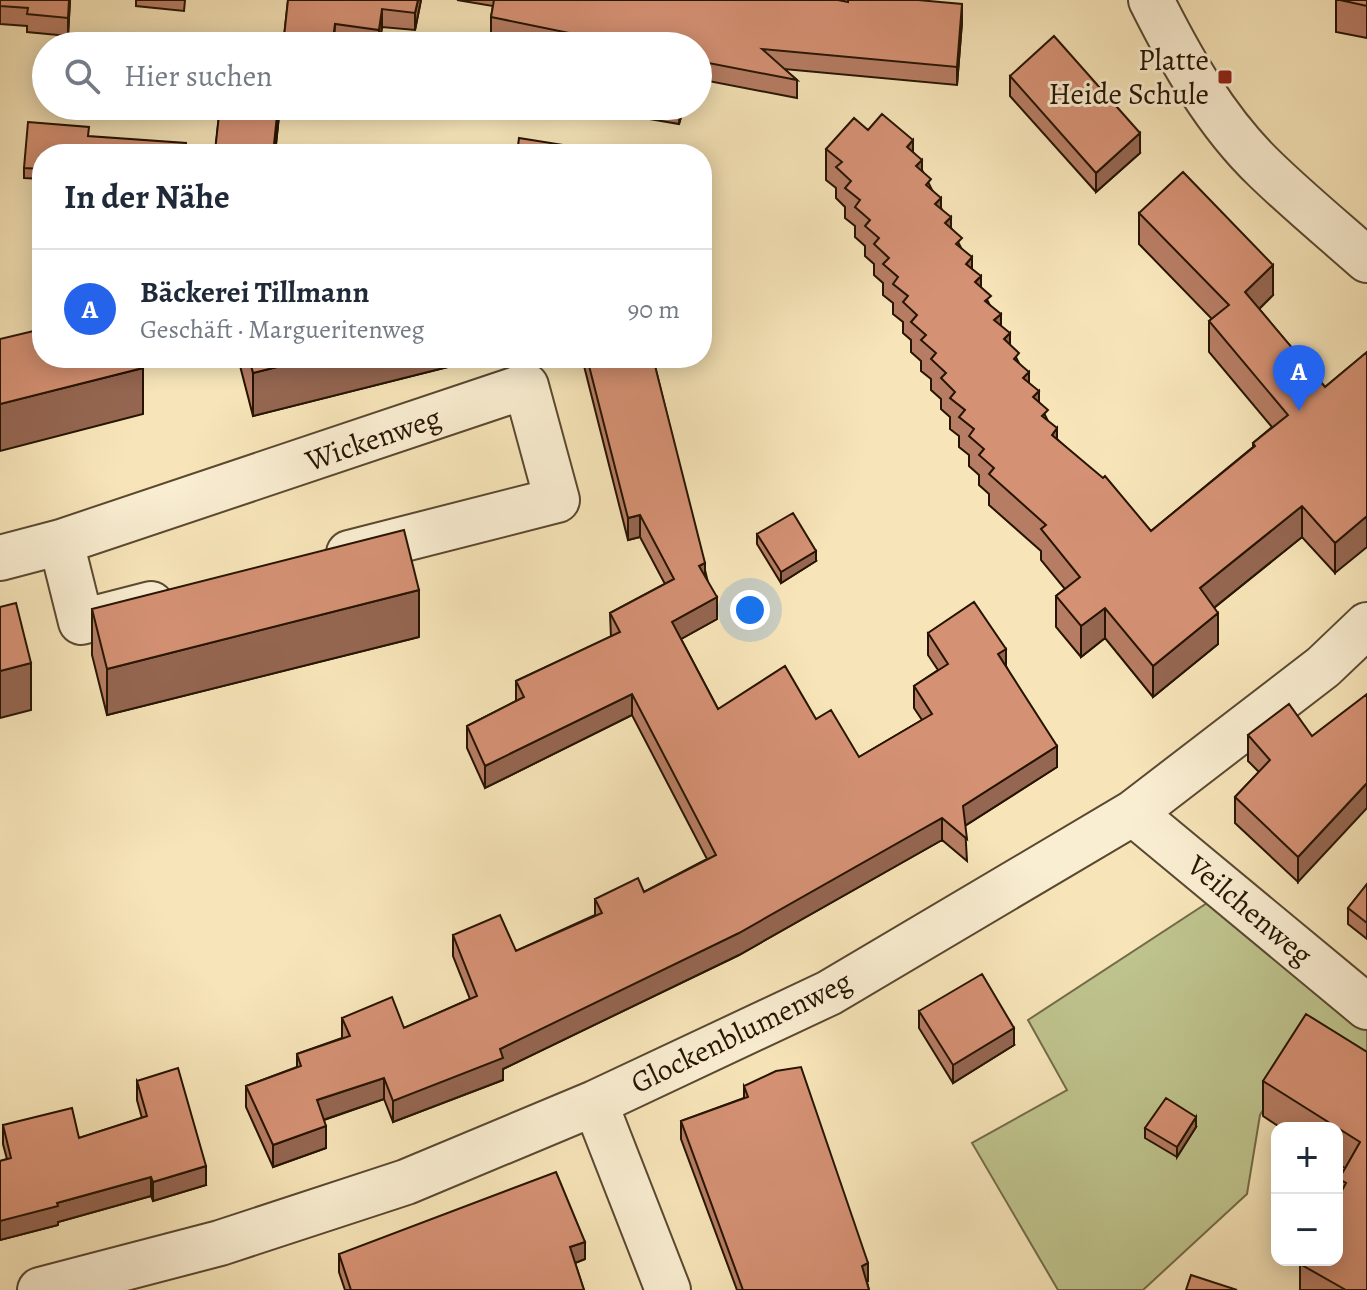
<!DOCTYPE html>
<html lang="de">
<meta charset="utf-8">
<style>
body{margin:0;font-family:Alegreya,serif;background:#f6f6f7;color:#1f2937}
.controls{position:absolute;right:24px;bottom:24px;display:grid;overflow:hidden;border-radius:16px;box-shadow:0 4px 20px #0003}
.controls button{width:72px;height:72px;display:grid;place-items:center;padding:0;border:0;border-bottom:2px solid #e0e1e3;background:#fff;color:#1f2937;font:40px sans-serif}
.you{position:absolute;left:750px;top:610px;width:28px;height:28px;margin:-20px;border:6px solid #fff;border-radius:50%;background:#1a73e8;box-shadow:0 0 0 12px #1a73e833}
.badge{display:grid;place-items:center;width:52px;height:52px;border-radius:50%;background:#2563eb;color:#fff;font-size:26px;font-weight:700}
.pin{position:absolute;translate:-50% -66px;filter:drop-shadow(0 2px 4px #0008)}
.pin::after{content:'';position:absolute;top:42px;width:28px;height:24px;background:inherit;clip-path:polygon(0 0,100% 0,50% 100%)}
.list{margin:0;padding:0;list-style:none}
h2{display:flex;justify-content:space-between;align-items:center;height:104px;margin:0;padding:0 32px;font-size:34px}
h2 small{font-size:26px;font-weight:400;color:#747a83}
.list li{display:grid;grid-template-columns:52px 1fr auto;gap:24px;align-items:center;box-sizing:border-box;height:120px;padding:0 32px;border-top:2px solid #e0e1e3}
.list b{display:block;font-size:30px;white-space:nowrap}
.list p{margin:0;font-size:26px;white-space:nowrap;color:#747a83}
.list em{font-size:26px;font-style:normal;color:#747a83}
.icon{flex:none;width:44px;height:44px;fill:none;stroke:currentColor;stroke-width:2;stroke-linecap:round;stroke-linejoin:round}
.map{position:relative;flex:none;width:1367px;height:1290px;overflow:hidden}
.search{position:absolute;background:#fff;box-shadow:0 4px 20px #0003;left:32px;top:32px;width:680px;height:88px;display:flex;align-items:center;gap:20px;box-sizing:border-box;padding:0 28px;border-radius:44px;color:#747a83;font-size:30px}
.panel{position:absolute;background:#fff;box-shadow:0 4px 20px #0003;left:32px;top:144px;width:680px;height:224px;border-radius:32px}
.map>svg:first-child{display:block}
</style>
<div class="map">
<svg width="1367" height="1290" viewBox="0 0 1367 1290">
<rect width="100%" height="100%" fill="#f7e5b9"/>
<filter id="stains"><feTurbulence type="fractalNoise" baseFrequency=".0025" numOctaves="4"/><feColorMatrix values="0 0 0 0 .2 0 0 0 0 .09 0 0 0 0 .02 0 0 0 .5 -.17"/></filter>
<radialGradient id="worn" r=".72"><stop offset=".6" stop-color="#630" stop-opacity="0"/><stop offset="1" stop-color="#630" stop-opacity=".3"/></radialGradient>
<path fill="#bfc48e" stroke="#726c48" stroke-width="2" d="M1227 890 1367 1007V1088L1304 1049 1260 1115 1247 1194 1143 1290H1058L972 1143 1067 1090 1028 1020Z"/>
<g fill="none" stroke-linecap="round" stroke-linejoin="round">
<defs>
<path id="minor" d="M1151 0C1181 60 1216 122 1265 169 1298 201 1333 230 1367 260
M61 542 81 622 151 604
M0 558 61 542 526 386 557 500 349 553
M1133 813 1367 1007
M595 1103 668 1290
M40 1290 220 1243 406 1182 595 1103 829 993 1133 813 1323 667 1367 625"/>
</defs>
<use href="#minor" stroke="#5a4830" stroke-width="48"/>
<use href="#minor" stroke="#faeed2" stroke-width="44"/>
</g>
<path fill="#b77d64" stroke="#261402" stroke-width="2" d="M0 0H70L68 36 27 32V26L0 24Z
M136 0H185L184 11 136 6Z
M288 0H421L415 30 382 27 379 46H370L335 41 334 46H283Z
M457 0H838L962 22 957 85 784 69 797 80V98L698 79V46H546L491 35V17L493 6Z
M1336 0H1367V38L1336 32Z
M1010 76 1140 153 1096 192 1010 96Z
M220 106H280L275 154H215Z
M620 106H684L679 124 620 114Z
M826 149 913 152 1057 439 1151 531 1253 447V443L1272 427 1209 352V321L1212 319 1139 244V213L1273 295 1259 309 1325 387 1367 352 1335 573 1302 537 1214 608 1218 644 1153 697 1105 638 1081 657 1056 627V596L1065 589 1041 560V551L989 505V494L979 485V475L969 466V455L959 447V436L950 429V417L941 409V399L931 390V379L921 371V361L911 352V340L903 333V322L893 314V303L883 295V283L874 275V264L865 256V246L855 237V226L845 218V207L836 198V188L826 180Z
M42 154V179L24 178V168Z
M238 358H448V367L253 416Z
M582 358H653L717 619 681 639 718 709 816 719 859 757 922 720 914 708V686L938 670 928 655V633L1006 666 1057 767 965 826 967 861 942 840 739 955 503 1069V1080L393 1122 384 1099 324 1120 326 1148 273 1167 246 1107V1086L297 1067V1054L342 1038V1018L404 1028 470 999 453 956V935L516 951 595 915V899L644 892 707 859 632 715 485 788 467 748V726L516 701V681L611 637 610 613 665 584 640 537 628 540Z
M757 534 816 561 781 583 757 544Z
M92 609 419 637 107 715 92 655Z
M1248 735 1312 736 1298 882 1235 823V797L1259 772 1248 761Z
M1367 884V939L1348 924V908Z
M919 1011 1014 1045 953 1083 919 1028Z
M1367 1052V1290H1300V1264L1339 1196V1179L1345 1168 1337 1163V1128H1281L1263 1116V1081Z
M137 1081 206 1185 153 1201 151 1196 58 1222V1225L0 1240V1161L7 1159 3 1144V1125L79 1138 142 1118 137 1100Z
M744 1086 868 1281 867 1282 869 1290H737L681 1139V1121L744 1098Z
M1196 1127 1177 1157 1145 1138V1128Z
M339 1254 585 1259 575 1263 584 1290H345L339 1272Z"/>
<path fill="#956651" stroke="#261402" stroke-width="2" d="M69 0H70L68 36V18Z
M418 0H421L415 30V13Z
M962 4V22L957 85V67Z
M382 9V27L379 46V30Z
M335 24 334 46H332Z
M278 106H280L275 154H273Z
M680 106H684L679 124Z
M1140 133V153L1096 192V173Z
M913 140V170L907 147Z
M922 160V190L916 166Z
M941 198V229L935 204Z
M951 217V248L945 223Z
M972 257V288L966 264Z
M1273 265V295L1245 323V292Z
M981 276V307L975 282Z
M1001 314V345L994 320Z
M1010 333V364L1004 339Z
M313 358H448V367L253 416V373Z
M143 368V414L0 451V404Z
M1029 372V402L1023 378Z
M1039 391V422L1033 397Z
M1057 428V459L1052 435Z
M1302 506V537L1200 619V588Z
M640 515V537L628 540V518Z
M1367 516V547L1335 573V543Z
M816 551V561L781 583V572Z
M705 563V584L699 566Z
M419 590V637L107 715V669Z
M717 597V619L672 644V622Z
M1105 608V638L1081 657V626Z
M1218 613V644L1153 697V666Z
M1006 649V671L998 654Z
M31 663V710L0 718V671Z
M632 694V715L485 788V766Z
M1057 746V767L963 827V806Z
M1367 783V808L1298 882V857Z
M942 818V840L739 955 503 1069V1080L393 1122V1101L500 1049Z
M1014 1028V1045L953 1083V1065Z
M384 1078V1099L317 1122V1100Z
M1196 1117V1127L1177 1157V1147Z
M326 1126V1148L273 1167V1145Z
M206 1166V1185L153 1201V1182Z
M151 1177V1196L58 1222V1225L0 1240V1221L57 1203Z
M585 1242V1259L570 1265V1247Z
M868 1263V1281L862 1283V1266Z"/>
<path fill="#d59174" stroke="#261402" stroke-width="2" d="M0 0H69L68 18 27 14 28 8 0 6Z
M288 0H418L415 13 382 9 379 30 335 24 332 46H283Z
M494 0H838L848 2V0H918L962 4 957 67 762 49 797 80 698 61V46H628V45L491 17Z
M1340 0H1367V6Z
M1054 36 1140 133 1096 173 1010 76Z
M220 106H278L273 154H244L215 151Z
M882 114 913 140 907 147 922 160 916 166 931 179 926 185 941 198 935 204 951 217 945 223 962 238 956 244 972 257 966 264 981 276 975 282 991 296 985 301 1001 314 994 320 1010 333 1004 339 1019 353 1014 359 1029 372 1023 378 1039 391 1033 397 1048 410 1042 416 1057 428 1052 435 1103 478 1105 476 1151 531 1255 446 1253 443 1288 415 1209 321 1229 305 1139 213 1183 172 1273 265 1245 292 1325 387 1367 352V516L1335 543 1302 506 1200 588 1218 613 1153 666 1105 608 1081 626 1056 596 1080 577 1041 529 1046 525 989 474 994 468 979 455 984 449 969 436 974 429 959 417 965 410 950 398 955 392 941 378 946 373 931 359 936 353 921 340 926 335 911 322 917 315 903 302 908 296 893 284 898 277 883 264 889 258 874 244 879 238 865 226 870 220 855 207 860 200 845 188 851 181 836 167 842 162 826 149 854 118 868 130Z
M28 122 89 127 88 136 186 143 185 154H42V169L24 168Z
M519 138 576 147 575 154H517Z
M42 329V358H141L143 368 0 404V339Z
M249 358H313L253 373Z
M587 358H653L705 563 699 566 717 597 672 622 718 709 785 666 816 719 831 710 859 757 932 714 914 686 948 664 928 633 974 602 1006 649 998 654 1057 746 963 806 967 839 942 818 739 933 500 1049 503 1058 393 1101 384 1078 317 1100 326 1126 273 1145 246 1086 301 1066 297 1054 350 1036 342 1018 392 997 404 1028 477 996 453 935 500 915 516 951 602 913 595 899 638 878 644 892 716 855 632 694 485 766 467 726 524 697 516 681 620 632 610 613 674 579 640 515 628 518Z
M793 513 816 551 781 572 757 534Z
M404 530 419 590 107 669 92 609Z
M16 603 31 663 0 671V607Z
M1367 694V783L1298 857 1235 797 1270 760 1248 735 1289 704 1312 736Z
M1367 884V923L1348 908Z
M982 974 1014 1028 953 1065 919 1011Z
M1306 1014 1367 1052V1290H1346L1300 1264 1303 1260H1337V1200L1346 1183 1339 1179 1360 1142 1263 1081Z
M801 1067 868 1263 862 1266 869 1290H743L681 1121 748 1097 744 1086 776 1071Z
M178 1068 206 1166 153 1182 151 1177 57 1203 58 1206 0 1221V1161L11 1158 3 1125 72 1108 79 1138 147 1116 137 1081Z
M1166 1098 1196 1117 1177 1147 1145 1128Z
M556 1172 585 1242 570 1247 584 1290H351L339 1254Z
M1191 1275 1237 1290H1186Z"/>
<rect fill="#8f2418" stroke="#faeed2" stroke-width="3" x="1217" y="69" width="16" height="16" rx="4"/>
<g text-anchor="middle" stroke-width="6" stroke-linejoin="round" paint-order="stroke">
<g font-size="30" fill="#261402" stroke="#faeed2" text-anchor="end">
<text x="1209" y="70">Platte<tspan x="1209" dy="34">Heide Schule</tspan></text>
</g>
<g font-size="30" fill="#261402" stroke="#faeed2">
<text transform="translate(373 439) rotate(-19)" y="10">Wickenweg</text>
<text transform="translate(1250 910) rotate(40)" y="10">Veilchenweg</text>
<text transform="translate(741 1032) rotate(-26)" y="10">Glockenblumenweg</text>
</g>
</g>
<rect width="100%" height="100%" filter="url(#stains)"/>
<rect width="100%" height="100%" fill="url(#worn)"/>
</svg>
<div class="controls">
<button>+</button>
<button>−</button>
</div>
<div class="you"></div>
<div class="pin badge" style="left:1299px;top:411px">A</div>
<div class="search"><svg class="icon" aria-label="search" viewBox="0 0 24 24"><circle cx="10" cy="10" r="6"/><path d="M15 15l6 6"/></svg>Hier suchen</div>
<section class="panel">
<h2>In der Nähe<small></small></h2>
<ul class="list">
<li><span class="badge">A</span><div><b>Bäckerei Tillmann</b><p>Geschäft · Margueritenweg</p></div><em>90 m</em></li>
</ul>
</section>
</div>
